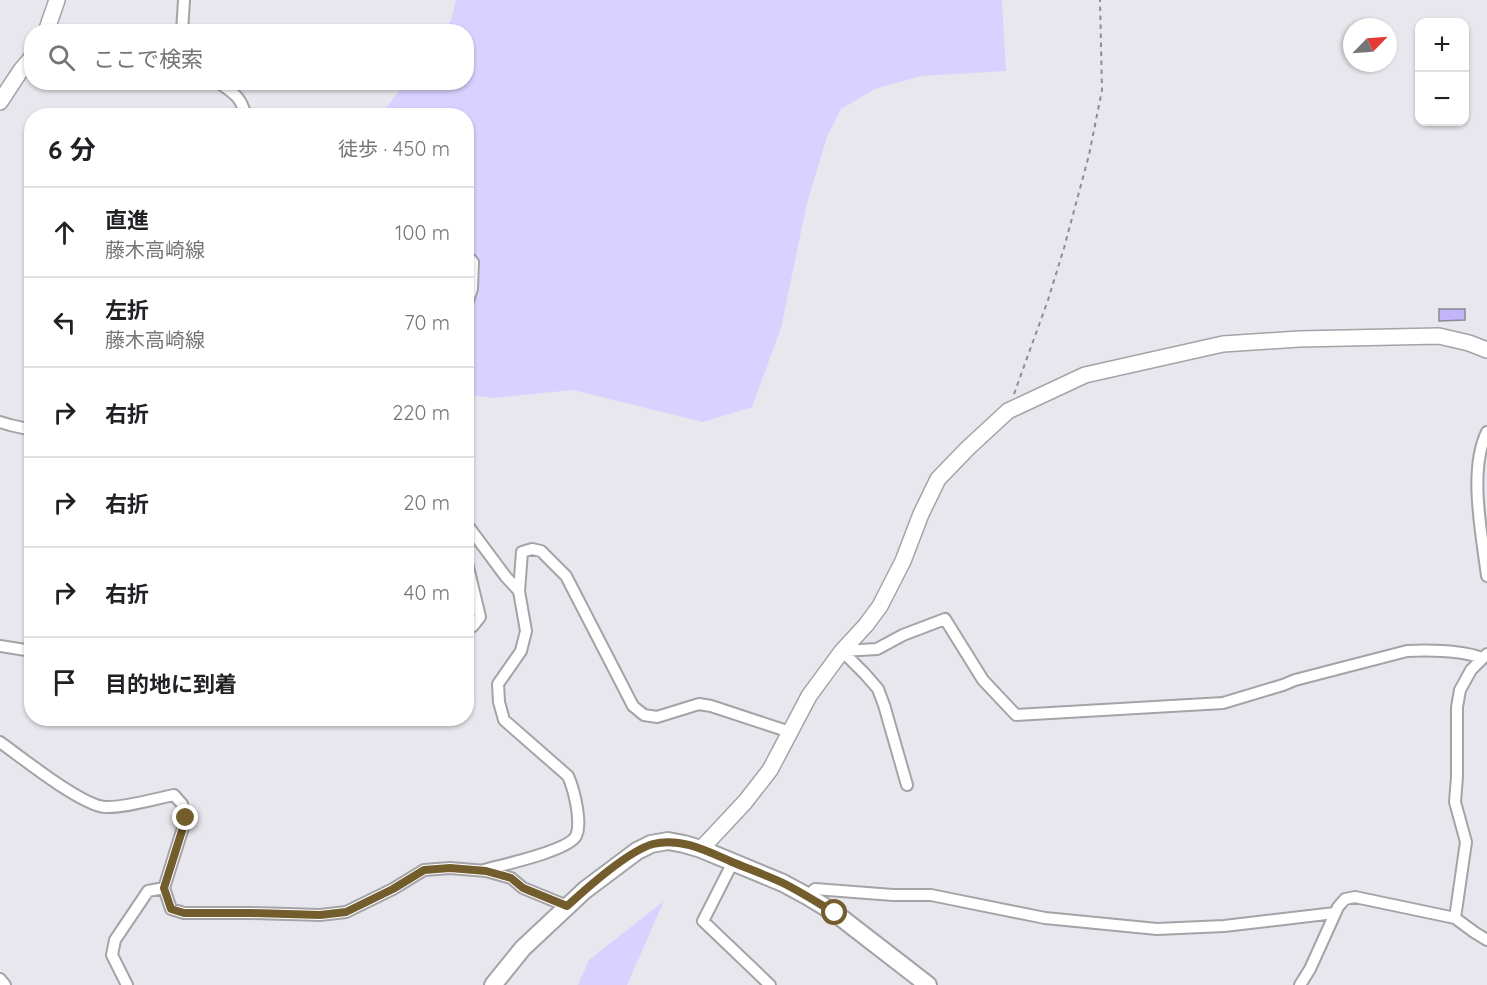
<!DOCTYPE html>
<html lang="ja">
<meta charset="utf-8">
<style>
body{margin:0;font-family:Quicksand,"Noto Sans JP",sans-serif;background:#f6f6f6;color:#202124}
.controls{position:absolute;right:18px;top:18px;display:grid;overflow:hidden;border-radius:12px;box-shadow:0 2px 4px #0004}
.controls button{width:54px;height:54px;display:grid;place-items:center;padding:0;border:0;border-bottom:2px solid #e0e0e0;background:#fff;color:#202124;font:30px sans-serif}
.compass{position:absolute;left:1343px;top:18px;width:54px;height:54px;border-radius:50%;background:#fff;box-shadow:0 2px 4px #0004;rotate:65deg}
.stop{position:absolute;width:18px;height:18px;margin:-14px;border:4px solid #745d2d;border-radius:50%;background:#fff}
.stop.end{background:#745d2d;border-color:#fff;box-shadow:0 2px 6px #0008}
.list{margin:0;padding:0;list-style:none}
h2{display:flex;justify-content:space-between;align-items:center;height:78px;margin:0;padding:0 24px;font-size:26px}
h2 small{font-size:20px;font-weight:400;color:#757577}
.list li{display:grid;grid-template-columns:39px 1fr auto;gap:18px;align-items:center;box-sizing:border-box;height:90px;padding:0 24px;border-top:2px solid #e0e0e0}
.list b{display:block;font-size:22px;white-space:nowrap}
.list p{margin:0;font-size:20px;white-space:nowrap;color:#757577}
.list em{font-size:20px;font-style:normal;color:#757577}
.icon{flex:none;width:33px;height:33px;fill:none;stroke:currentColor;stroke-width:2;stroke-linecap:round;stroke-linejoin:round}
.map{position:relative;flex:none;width:1487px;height:985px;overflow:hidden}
.search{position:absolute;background:#fff;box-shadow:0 2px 4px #0004;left:24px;top:24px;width:450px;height:66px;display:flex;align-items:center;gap:15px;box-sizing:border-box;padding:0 21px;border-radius:24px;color:#757577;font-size:22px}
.panel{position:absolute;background:#fff;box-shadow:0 2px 4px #0004;left:24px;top:108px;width:450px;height:618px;border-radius:24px}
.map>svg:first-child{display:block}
</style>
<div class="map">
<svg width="1487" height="985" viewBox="0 0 1487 985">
<rect width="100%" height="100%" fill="#e8e7ed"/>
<path fill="#d9d1ff" d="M456 0H1002L1006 71 921 76 875 89 841 109 827 137 807 203 781 328 752 407 703 422 573 390 493 398 467 395 466 116H380L405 83 466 82V32L443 31 451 21Z
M664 901 627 985H578L589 960Z"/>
<path fill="#c2b4fb" stroke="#8a898e" stroke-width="1.5" d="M1439 309H1465V320L1439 321Z"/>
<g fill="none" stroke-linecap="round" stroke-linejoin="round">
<defs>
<path id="street" d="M182 32 184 0
M218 82C234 94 240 95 246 116
M466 254 473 262 472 289 466 306
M0 422 10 425 32 430
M1487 432C1468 470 1482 535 1487 576
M466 526H468L506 577 519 591 522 552 532 549 541 551 566 576 633 706 644 715 657 717 699 704 711 706 790 732
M466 559 480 617 473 626 466 630
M0 646 32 651
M842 651 877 649 903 635 945 619 983 680 1016 715 1223 703 1283 685 1295 680 1407 651C1431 650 1460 650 1482 658
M842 651 865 674 878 689 884 705 907 785
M0 742C21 757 82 806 105 807 125 808 154 799 174 795L182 804 186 818 164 888 171 909 184 913H251L320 915 346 912 393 889 424 870 450 868 486 871 511 878 523 888 567 906
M733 862 703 921 770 985
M484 870C502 865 568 851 576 836 580 827 578 817 577 808 575 796 573 787 568 776L504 720 499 702 498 684 521 651 526 631 519 591
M807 896 815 889 893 895H931L1045 918 1157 929 1224 926 1335 913
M1455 918 1466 842 1455 802 1457 777V707L1460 690 1471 670 1487 654
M0 979 5 985
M127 985 112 955 115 940 148 891 164 888
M1300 985 1310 969 1338 907 1345 899 1355 897 1455 918 1474 932 1487 940"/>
<path id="secondary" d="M46 32 57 0
M0 102 21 70 32 57
M701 849 745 802 770 770 809 696 842 651 866 625 880 606 903 561 921 514 938 479 968 448 1008 411 1085 375 1223 344 1299 339 1439 336 1469 343 1487 350"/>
<path id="primary" d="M493 985 523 948 585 890 637 851 651 844 668 841 684 844 701 849 783 883 807 896 835 913 928 985"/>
</defs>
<use href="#street" stroke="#a3a3a8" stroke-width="14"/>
<use href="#secondary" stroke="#a3a3a8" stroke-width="18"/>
<use href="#primary" stroke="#a3a3a8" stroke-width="20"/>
<path stroke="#8d8d90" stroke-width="2" stroke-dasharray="4.5 4.5" stroke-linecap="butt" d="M1014 394 1048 300 1064 248 1089 155 1102 90 1100 0"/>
<use href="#street" stroke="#fff" stroke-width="10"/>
<use href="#secondary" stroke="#fff" stroke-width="15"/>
<use href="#primary" stroke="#fff" stroke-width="16"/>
</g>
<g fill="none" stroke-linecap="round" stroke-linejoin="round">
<path stroke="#745d2d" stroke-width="8" d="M186 818 164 888 171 909 184 913H251L320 915 346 912 393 889 424 870 450 868 486 871 511 878 523 888 567 906C587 888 628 851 653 844 680 837 707 851 732 862 749 869 766 875 783 883 801 892 818 903 835 913"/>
</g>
</svg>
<div class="controls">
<button>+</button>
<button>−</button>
</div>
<svg class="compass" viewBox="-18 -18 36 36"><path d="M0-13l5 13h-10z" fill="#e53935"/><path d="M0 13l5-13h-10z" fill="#757577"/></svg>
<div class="stop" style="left:835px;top:913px"></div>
<div class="stop end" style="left:186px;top:818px"></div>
<div class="search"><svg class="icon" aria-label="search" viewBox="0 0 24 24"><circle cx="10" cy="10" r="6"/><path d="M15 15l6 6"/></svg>ここで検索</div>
<section class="panel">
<h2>6 分<small>徒歩 · 450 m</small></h2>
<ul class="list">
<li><svg class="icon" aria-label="ahead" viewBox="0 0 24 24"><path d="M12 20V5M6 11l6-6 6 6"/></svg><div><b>直進</b><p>藤木高崎線</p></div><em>100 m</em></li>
<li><svg class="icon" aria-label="left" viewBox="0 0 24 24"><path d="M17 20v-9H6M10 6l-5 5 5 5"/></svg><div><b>左折</b><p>藤木高崎線</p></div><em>70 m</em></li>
<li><svg class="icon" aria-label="right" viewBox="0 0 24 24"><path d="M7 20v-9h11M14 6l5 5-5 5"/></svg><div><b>右折</b></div><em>220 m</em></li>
<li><svg class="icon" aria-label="right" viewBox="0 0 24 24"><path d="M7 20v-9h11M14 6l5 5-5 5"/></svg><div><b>右折</b></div><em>20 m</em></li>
<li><svg class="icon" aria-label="right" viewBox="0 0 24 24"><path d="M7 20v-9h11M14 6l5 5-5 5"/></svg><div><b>右折</b></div><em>40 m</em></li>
<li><svg class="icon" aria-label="arrive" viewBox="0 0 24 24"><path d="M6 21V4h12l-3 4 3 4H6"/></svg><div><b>目的地に到着</b></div></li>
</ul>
</section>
</div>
